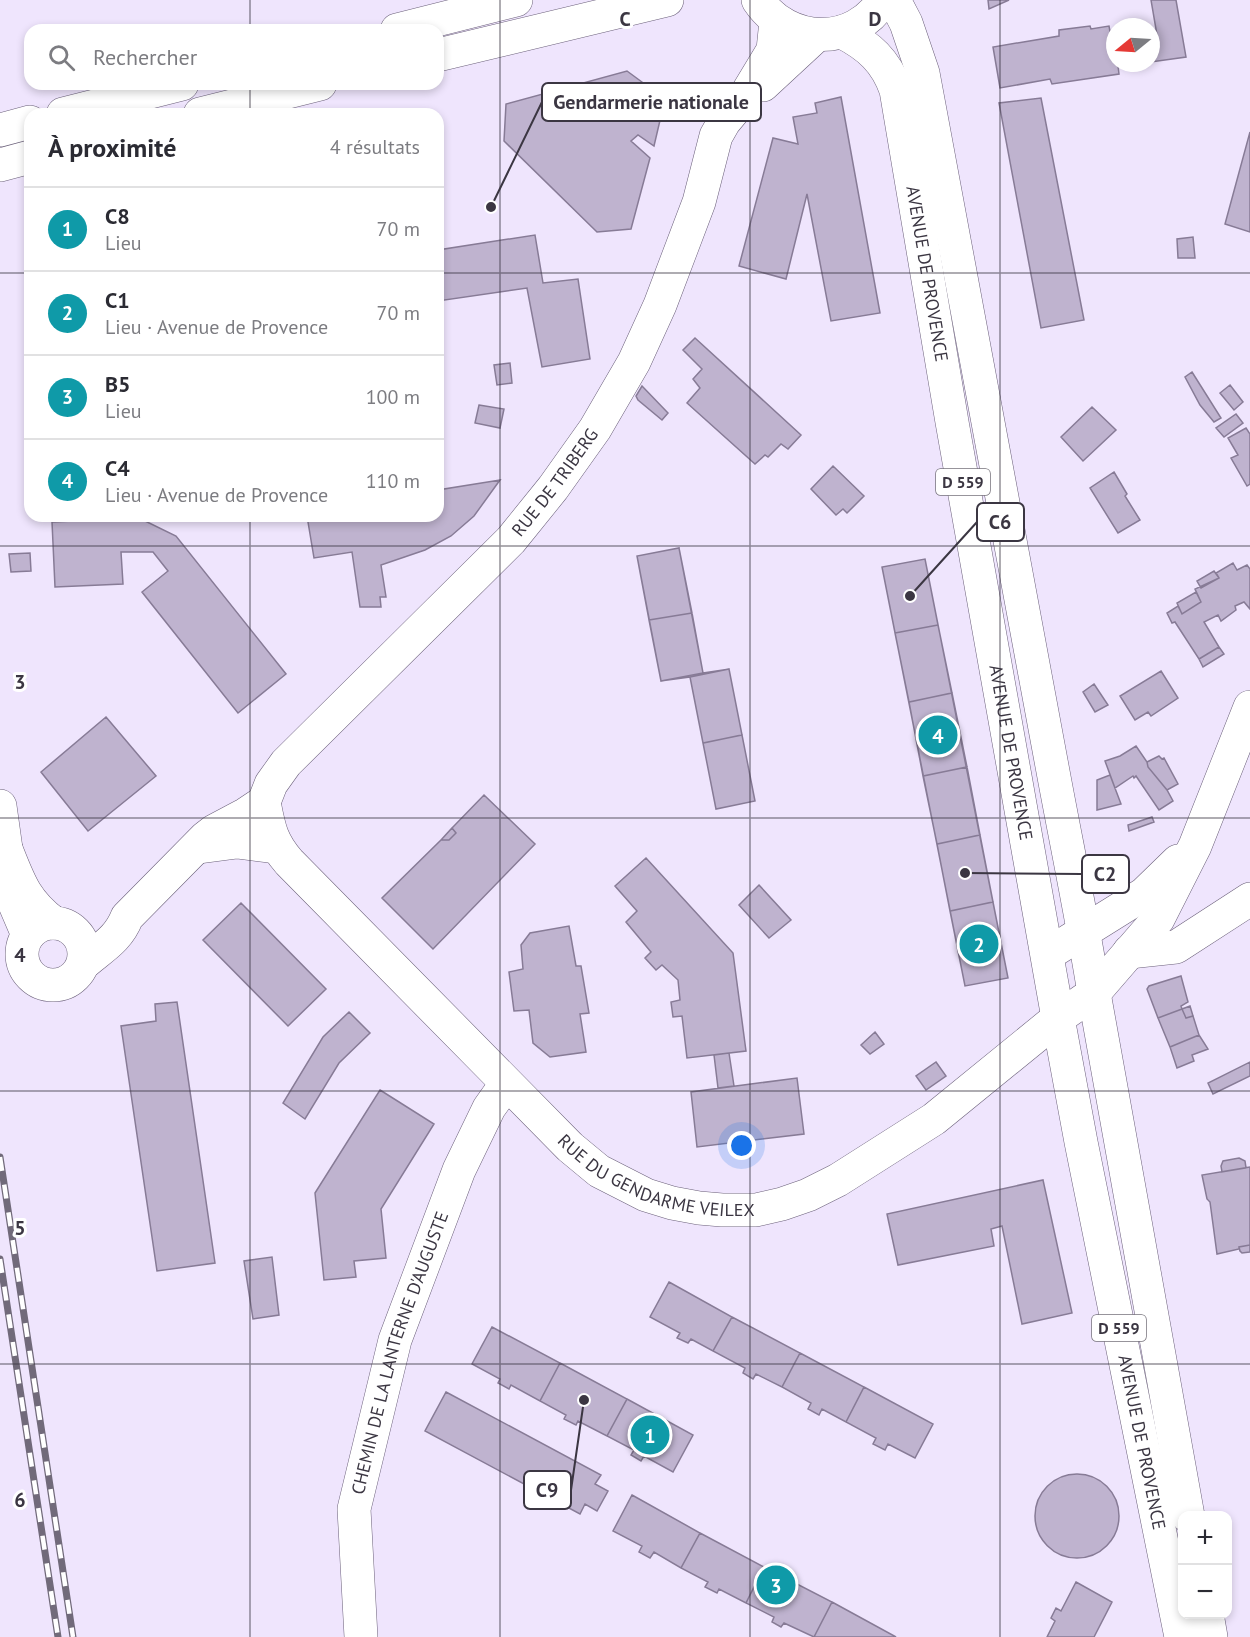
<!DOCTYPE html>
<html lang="fr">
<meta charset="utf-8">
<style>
body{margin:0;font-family:"PT Sans",sans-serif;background:#f2f2f3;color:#2b2b33}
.controls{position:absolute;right:18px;bottom:18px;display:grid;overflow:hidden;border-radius:12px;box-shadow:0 3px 9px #0003}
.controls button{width:54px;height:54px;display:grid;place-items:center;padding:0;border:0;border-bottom:2px solid #e1e1e2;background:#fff;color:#2b2b33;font:30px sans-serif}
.compass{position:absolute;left:1106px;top:18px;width:54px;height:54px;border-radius:50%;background:#fff;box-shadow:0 3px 9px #0003;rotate:252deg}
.you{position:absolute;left:742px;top:1146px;width:21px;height:21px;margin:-15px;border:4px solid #fff;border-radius:50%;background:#1a73e8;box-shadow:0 0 0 9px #1a73e833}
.badge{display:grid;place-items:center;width:39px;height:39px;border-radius:50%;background:#7c3aed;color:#fff;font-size:20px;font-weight:700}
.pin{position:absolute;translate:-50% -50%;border:3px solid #fff;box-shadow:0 2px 6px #0006}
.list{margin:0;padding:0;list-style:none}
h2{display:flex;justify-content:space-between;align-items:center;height:78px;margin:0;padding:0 24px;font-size:26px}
h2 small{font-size:20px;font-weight:400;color:#7c7c81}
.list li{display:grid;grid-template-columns:39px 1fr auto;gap:18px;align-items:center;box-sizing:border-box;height:84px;padding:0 24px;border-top:2px solid #e1e1e2}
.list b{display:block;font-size:22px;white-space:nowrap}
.list p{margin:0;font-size:20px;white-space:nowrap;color:#7c7c81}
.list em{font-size:20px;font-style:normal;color:#7c7c81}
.icon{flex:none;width:33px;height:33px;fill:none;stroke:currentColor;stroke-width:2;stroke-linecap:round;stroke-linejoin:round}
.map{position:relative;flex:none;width:1250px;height:1637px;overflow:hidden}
.search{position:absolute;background:#fff;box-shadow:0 3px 9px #0003;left:24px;top:24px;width:420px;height:66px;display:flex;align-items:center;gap:15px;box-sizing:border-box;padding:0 21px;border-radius:18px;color:#7c7c81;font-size:22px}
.panel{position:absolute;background:#fff;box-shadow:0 3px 9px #0003;left:24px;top:108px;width:420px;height:414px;border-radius:18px}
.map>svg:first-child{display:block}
</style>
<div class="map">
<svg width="1250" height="1637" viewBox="0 0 1250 1637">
<rect width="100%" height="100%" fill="#efe5fd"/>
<path fill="#bfb3cf" stroke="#877b96" stroke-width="1.5" d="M988 0H1009L989 9Z
M1151 0H1176L1186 57 1151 62V36L1157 35Z
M1090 26 1091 29 1109 26 1112 42 1115 41V63H1142L1118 66 1119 74 1052 84 1050 79 1000 88 993 47 1059 36V30Z
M627 71 665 99 654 146 638 135 631 141 650 158 631 229 597 232 504 141 506 104Z
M841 97 880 313 831 321 807 194 786 279 739 266 773 138 798 144 793 117 817 113 815 103Z
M1041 98 1084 320 1041 328 999 103Z
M1250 132V232L1225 224Z
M535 235 543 283 578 279 590 359 542 367 527 288 438 301V250Z
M1193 237 1195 258H1178L1177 239Z
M695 338 801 435 788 449 781 444 768 457 765 455 755 464 687 403 700 388 693 379 702 369 683 350Z
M510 363 512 383 497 385 494 365Z
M1192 372 1221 418 1214 422 1200 405 1185 377Z
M1230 385 1243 402 1234 410 1220 393Z
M642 386 668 413 662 420 638 400 636 396Z
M479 405 504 409 500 428 475 423Z
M1092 407 1116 430 1083 461 1061 437Z
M1236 414 1243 423 1224 437 1216 428Z
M1246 428 1250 434V484L1247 486 1231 458 1238 455 1228 438Z
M833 466 864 496 847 513 843 509 836 515 811 489Z
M1114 472 1127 494 1125 496 1140 520 1118 533 1090 488Z
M500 480 474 516 451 536 425 550 381 565 386 597H380L381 607H360L352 552 314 558 307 516H438V490Z
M139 518 176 536 286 674 238 713 142 592 168 571 153 552H121L123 584 55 587 52 522Z
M679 548 703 673 729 669 755 801 716 809 690 677 661 681 637 556Z
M679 548 692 613 649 620 637 556Z
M30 553 31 571 11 572 9 554Z
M925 559 1008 978 965 986 882 567Z
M925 559 938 625 895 633 882 567Z
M1233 563 1237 570 1247 565 1250 569V609L1244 602 1235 606 1236 610 1221 621 1218 615 1204 622 1219 647 1199 659 1175 622 1172 623 1167 613 1178 606 1182 614 1201 602 1195 589 1219 578 1216 573Z
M1214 571 1219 578 1201 588 1197 581Z
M1196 592 1201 602 1182 614 1177 603Z
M692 613 703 673 661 681 649 620Z
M938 625 952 693 909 702 895 633Z
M1219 647 1224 654 1203 667 1199 659Z
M729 669 742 735 703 743 690 677Z
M1161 671 1178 698 1151 716 1148 712 1135 720 1120 696Z
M1094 684 1108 705 1095 712 1083 692Z
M952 693 967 767 923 776 909 702Z
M106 717 156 776 88 831 41 772Z
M742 735 755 801 716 809 703 743Z
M1136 746 1147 762 1148 767 1167 790 1173 801 1159 810 1136 776 1134 778 1133 776 1115 788 1105 761 1120 756Z
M1159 756 1162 759 1164 758 1178 784 1167 790 1148 767 1147 762Z
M967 767 980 835 937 844 923 776Z
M1110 775 1121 804 1097 810V780Z
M484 795 535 844 433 949 382 898 441 840H449L456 833 452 828Z
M1152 817 1154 822 1129 831 1128 825Z
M452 828 456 833 449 840H441Z
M980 835 993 902 950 911 937 844Z
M646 858 733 953 746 1051 687 1058 682 1016 673 1017 671 1002 680 1000 678 980 662 965 656 970 645 958 651 952 626 922 637 911 615 886Z
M759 885 791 920 769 938 739 905Z
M993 902 1008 978 965 986 950 911Z
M241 903 326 989 288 1026 203 940Z
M569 926 576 966H581L589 1013 580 1014 586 1052 550 1057 533 1043 529 1010 514 1011 509 972 523 969 521 945 530 933Z
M1181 976 1188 1002 1181 1006 1182 1009 1158 1018 1147 989 1149 986Z
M177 1002 215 1263 157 1271 121 1026 156 1021 155 1004Z
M1190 1006 1193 1016 1186 1018 1182 1009Z
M1182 1009 1186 1018 1193 1016 1199 1035 1170 1047 1158 1018Z
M349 1012 370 1033 339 1063 305 1119 283 1103 323 1037Z
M875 1032 884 1044 870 1054 861 1045Z
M1199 1035 1208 1049 1192 1055 1194 1061 1177 1068 1170 1047Z
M729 1053 734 1086 718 1088 714 1055Z
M936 1062 946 1076 926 1090 916 1076Z
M1250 1062V1076L1213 1094 1208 1083Z
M797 1078 804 1134 697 1147 691 1092Z
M380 1090 434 1124 381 1209 386 1258 354 1261 356 1277 324 1280 315 1193Z
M1239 1158 1245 1161 1246 1168 1222 1172 1221 1166 1223 1161Z
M1250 1167V1245L1239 1247V1249L1217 1254 1210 1202 1207 1199 1202 1175Z
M1043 1180 1072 1313 1022 1324 1002 1226 991 1229 994 1246 898 1265 887 1214Z
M1250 1245V1252L1242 1253 1240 1251 1239 1247Z
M272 1257 279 1315 253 1319 244 1261Z
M669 1282 732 1317 713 1351 691 1339 688 1343 677 1338 680 1333 650 1317Z
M732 1317 800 1353 782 1387 756 1374 753 1379 743 1373 745 1368 713 1351Z
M492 1327 560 1363 540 1401 511 1385 509 1389 498 1383 500 1379 472 1364Z
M800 1353 864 1387 846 1422 822 1409 819 1415 808 1409 811 1403 782 1387Z
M560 1363 627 1399 607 1436 578 1421 576 1425 564 1419 566 1415 540 1401Z
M864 1387 933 1424 915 1458 888 1444 885 1450 873 1444 876 1438 846 1422Z
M446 1392 601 1475 595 1484 608 1491 597 1511 585 1504 580 1514 425 1431Z
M627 1399 693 1435 673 1472 644 1456 641 1461 631 1455 634 1450 607 1436Z
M1035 1516a42 42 0 1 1 84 0a42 42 0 1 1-84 0Z
M632 1495 700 1533 681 1568 654 1552 650 1558 639 1552 642 1546 613 1531Z
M700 1533 764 1567 746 1603 719 1589 717 1593 705 1587 708 1582 681 1568Z
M764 1567 832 1602 814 1637 784 1623 781 1627 772 1622 774 1617 746 1603Z
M1076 1582 1112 1602 1094 1637H1047L1055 1621 1051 1618 1056 1608 1061 1611Z
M832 1602 896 1637H814Z"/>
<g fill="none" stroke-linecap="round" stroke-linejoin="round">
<defs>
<g id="street">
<path d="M763 85 817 35"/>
<path id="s1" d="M264 802C269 828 271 841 289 862L570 1147 599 1171 646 1195 672 1203 699 1208 722 1210H756L782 1204 808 1195 838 1180 934 1119 1058 1018 1094 993 1158 919 1195 846 1250 707"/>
<path d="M0 806 6 849"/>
<path d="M199 847 237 842 276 847"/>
<circle cx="53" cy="954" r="31"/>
<path d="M28 935 7 886 6 849C19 882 25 901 54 923"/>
<path d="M1129 952 1176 947 1250 899"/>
<path d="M1048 954 1144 894 1178 861"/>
<path id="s2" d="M83 964C101 948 118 940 127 917L205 838 214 831 246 814 264 802 271 784 286 763 511 540 553 488 595 429 634 362 660 305 699 202 716 136 724 122 744 98 773 50 776 21"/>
<path id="s3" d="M361 1637 354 1509 395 1340 459 1170 489 1108 506 1084"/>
</g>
<path id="secondary" d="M397 30 516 0
M438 55 667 0
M63 114 182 84
M200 114 320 84
M0 130 30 122
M0 165 30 157"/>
<g id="primary">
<path d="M758 0C788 45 854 47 883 0"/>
<path d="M894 0 906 23 923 73C967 304 1011 535 1052 766 1066 842 1082 917 1094 993L1188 1516"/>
<path id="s4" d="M842 32C869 46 886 61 896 90L952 422 1058 1018 1081 1142 1181 1637"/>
<path d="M1207 1614 1211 1637"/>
</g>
</defs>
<use href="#street" stroke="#6b607a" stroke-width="34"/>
<use href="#secondary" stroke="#6b607a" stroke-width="34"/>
<use href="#primary" stroke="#6b607a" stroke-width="34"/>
<use href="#street" stroke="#fff" stroke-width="33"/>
<use href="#secondary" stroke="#fff" stroke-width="33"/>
<use href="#primary" stroke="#fff" stroke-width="33"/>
<defs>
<path id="rail" d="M0 1157 73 1637
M0 1259 58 1637"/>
</defs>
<use href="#rail" stroke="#716a7a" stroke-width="7"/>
<use href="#rail" stroke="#fff" stroke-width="4.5" stroke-dasharray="14" stroke-linecap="butt"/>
</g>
<path fill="none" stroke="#3b3642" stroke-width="1.5" stroke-opacity="0.55" d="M250 0V30M500 0V1637M750 0V1637M1000 0V1637M250 84V114M0 273H30M438 273H1250M250 516V1637M0 546H1250M0 818H1250M0 1091H1250M0 1364H1250"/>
<g text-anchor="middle" stroke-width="6" stroke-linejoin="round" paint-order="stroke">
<g fill="#fff" stroke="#76727b" stroke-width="1.5">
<rect x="936" y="469" width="54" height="26" rx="4.5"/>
<rect x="1092" y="1315" width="54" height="26" rx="4.5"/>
</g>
<g font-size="16" font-weight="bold" fill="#3b3642">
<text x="963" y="488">D 559</text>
<text x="1119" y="1334">D 559</text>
</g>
<g font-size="18" fill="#3b3642" stroke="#fff">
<text dy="6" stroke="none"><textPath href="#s4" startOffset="268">AVENUE DE PROVENCE</textPath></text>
<text dy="6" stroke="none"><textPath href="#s2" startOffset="680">RUE DE TRIBERG</textPath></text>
<text dy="6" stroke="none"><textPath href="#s4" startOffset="754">AVENUE DE PROVENCE</textPath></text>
<text dy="6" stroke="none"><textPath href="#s1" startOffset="560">RUE DU GENDARME VEILEX</textPath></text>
<text dy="6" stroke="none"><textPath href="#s3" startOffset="291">CHEMIN DE LA LANTERNE D'AUGUSTE</textPath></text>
<text dy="6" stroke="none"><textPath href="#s4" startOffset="1456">AVENUE DE PROVENCE</textPath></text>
</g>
</g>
<g font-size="20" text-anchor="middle" font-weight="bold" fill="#3b3642" stroke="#fff" stroke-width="6" stroke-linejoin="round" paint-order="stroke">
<text x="625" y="26">C</text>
<text x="875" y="26">D</text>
<text x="20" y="689">3</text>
<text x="20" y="962">4</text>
<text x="20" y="1235">5</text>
<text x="20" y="1507">6</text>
</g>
<path fill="none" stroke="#3b3642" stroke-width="2" d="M491 207L542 102M910 596L977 522M965 873L1082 874M584 1400L571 1490"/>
<g fill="#3b3642" stroke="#fff" stroke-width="2">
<circle cx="491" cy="207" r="6"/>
<circle cx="910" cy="596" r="6"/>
<circle cx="965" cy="873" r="6"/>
<circle cx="584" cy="1400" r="6"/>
</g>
<g fill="#fff" stroke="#3b3642" stroke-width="2">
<rect x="542" y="83" width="219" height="38" rx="6"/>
<rect x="977" y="503" width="47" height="38" rx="6"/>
<rect x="1082" y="855" width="47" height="38" rx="6"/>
<rect x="524" y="1471" width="47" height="38" rx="6"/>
</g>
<g font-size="20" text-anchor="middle" font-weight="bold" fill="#3b3642">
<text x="651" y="109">Gendarmerie nationale</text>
<text x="1000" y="529">C6</text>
<text x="1105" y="881">C2</text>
<text x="547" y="1497">C9</text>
</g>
</svg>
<div class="controls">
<button>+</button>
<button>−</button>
</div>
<svg class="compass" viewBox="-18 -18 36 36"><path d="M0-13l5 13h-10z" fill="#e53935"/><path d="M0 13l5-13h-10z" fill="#7c7c81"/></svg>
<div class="you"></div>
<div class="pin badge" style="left:650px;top:1435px;background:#0f9aa8">1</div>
<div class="pin badge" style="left:979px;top:944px;background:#0f9aa8">2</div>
<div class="pin badge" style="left:776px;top:1585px;background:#0f9aa8">3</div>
<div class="pin badge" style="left:938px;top:735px;background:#0f9aa8">4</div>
<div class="search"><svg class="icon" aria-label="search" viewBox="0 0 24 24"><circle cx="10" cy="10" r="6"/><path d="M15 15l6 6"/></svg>Rechercher</div>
<section class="panel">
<h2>À proximité<small>4 résultats</small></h2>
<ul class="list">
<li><span class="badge" style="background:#0f9aa8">1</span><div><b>C8</b><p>Lieu</p></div><em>70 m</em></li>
<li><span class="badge" style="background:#0f9aa8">2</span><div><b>C1</b><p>Lieu · Avenue de Provence</p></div><em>70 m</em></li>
<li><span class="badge" style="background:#0f9aa8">3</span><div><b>B5</b><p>Lieu</p></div><em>100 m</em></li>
<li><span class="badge" style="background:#0f9aa8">4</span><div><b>C4</b><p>Lieu · Avenue de Provence</p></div><em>110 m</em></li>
</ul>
</section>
</div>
